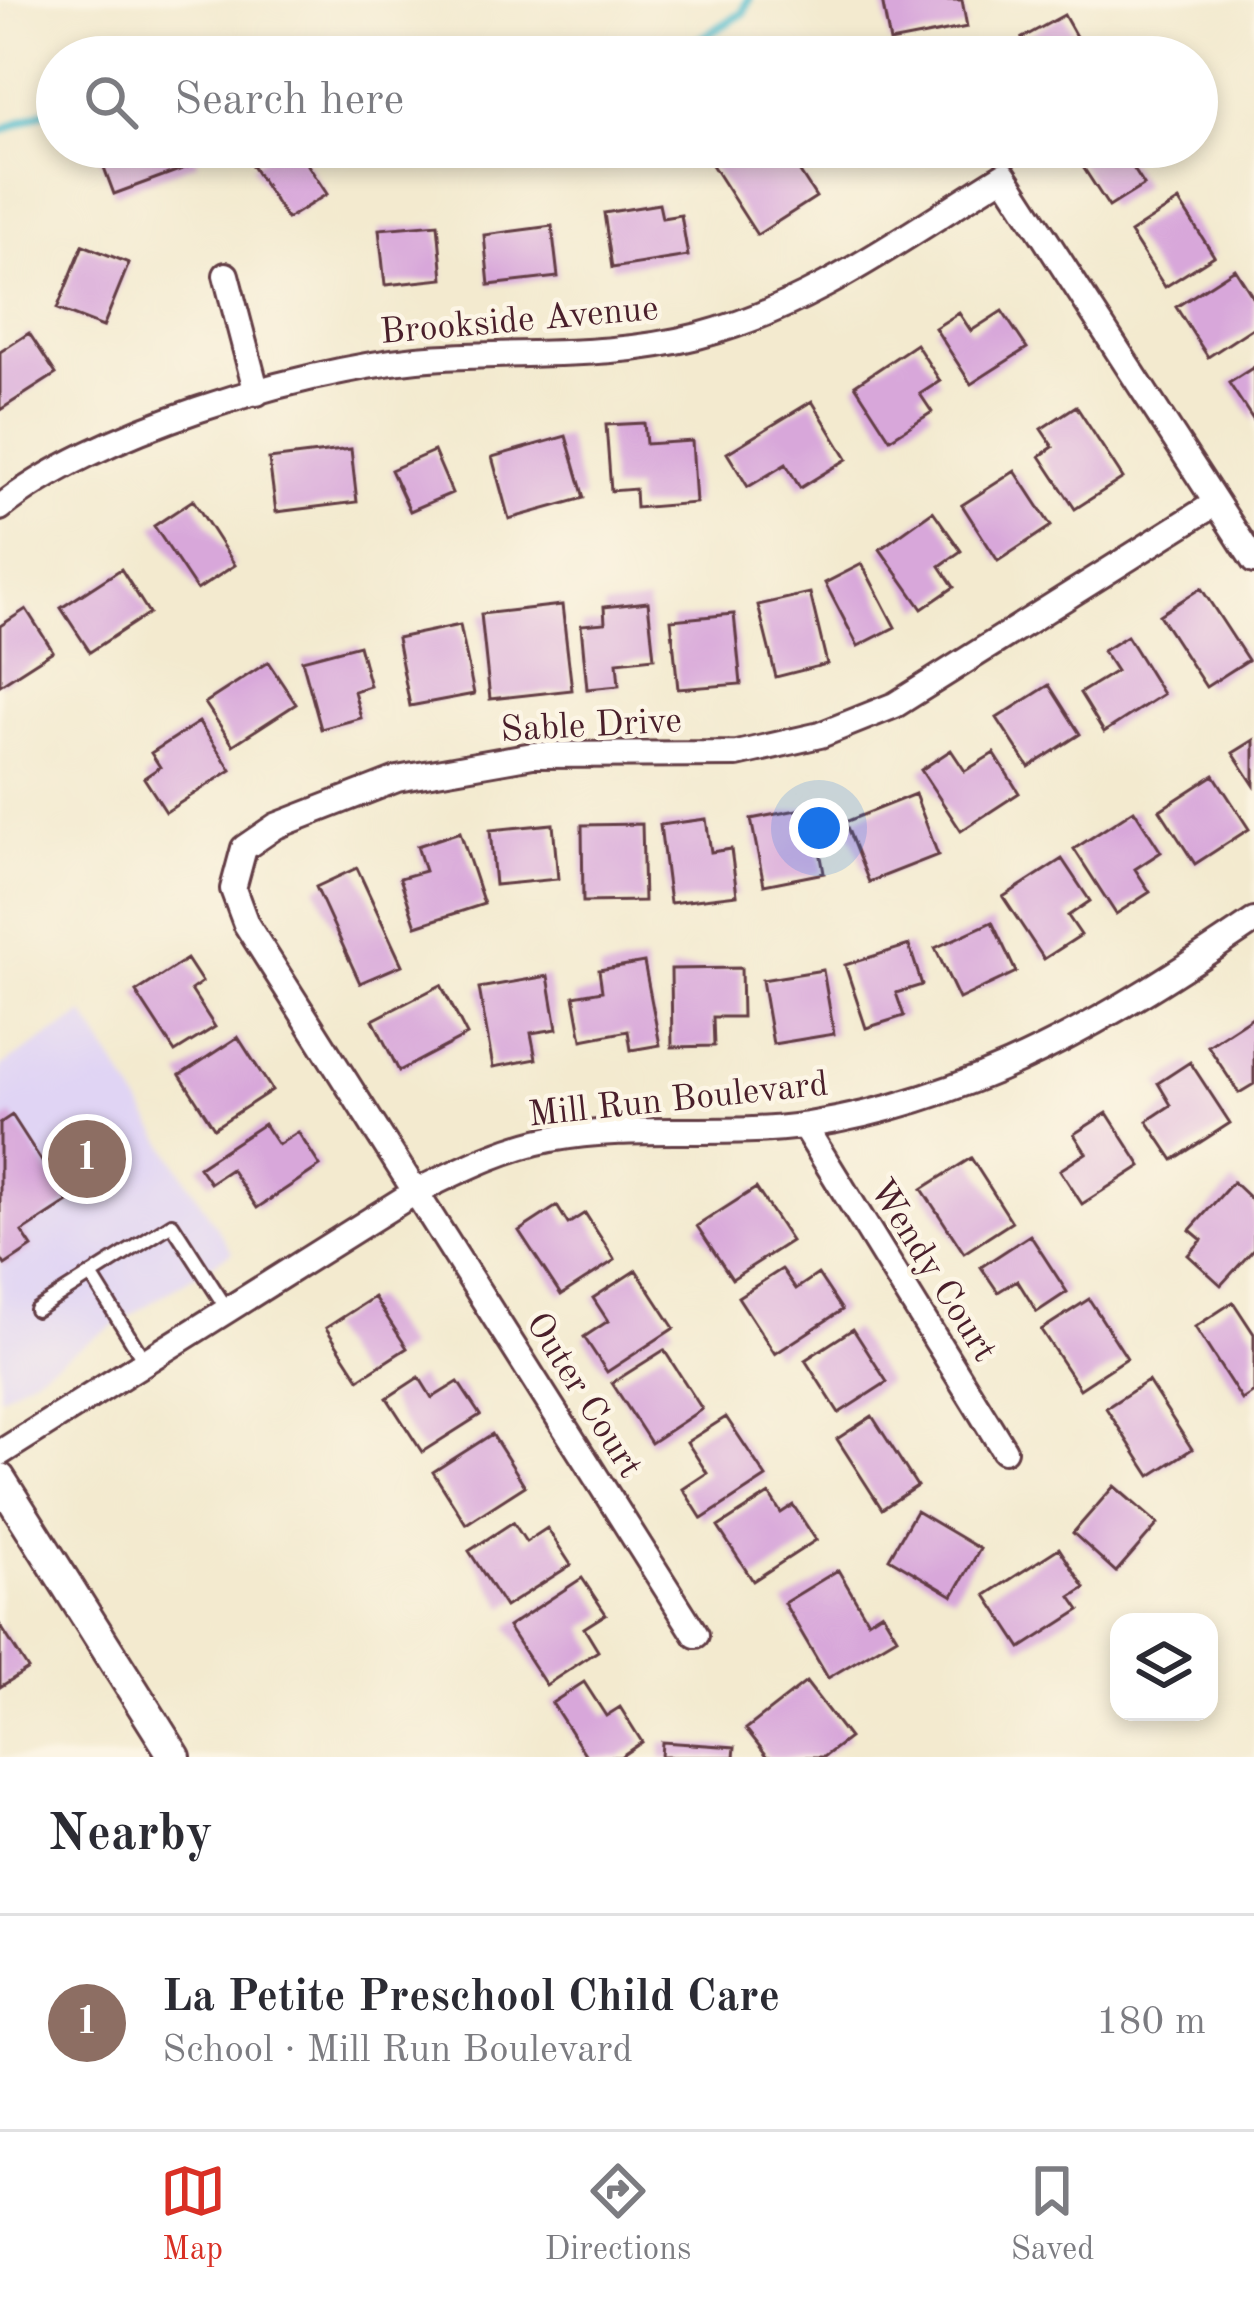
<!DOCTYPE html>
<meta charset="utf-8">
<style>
body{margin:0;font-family:"Old Standard TT",serif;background:#f7f7f7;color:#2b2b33}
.controls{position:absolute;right:36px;bottom:36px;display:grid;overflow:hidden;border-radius:24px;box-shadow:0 6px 18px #0003}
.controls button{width:108px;height:108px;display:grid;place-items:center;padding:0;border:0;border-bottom:3px solid #e1e1e2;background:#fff;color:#2b2b33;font:60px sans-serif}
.you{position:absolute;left:819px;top:828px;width:42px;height:42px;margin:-30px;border:9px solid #fff;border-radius:50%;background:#1a73e8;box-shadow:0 0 0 18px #1a73e833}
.badge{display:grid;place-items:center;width:78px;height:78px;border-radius:50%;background:#d93025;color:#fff;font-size:39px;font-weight:700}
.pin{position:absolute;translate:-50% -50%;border:6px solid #fff;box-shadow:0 3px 12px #0006}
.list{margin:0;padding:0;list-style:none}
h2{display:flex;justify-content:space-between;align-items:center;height:156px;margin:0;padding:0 48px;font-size:51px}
h2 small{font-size:39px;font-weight:400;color:#7c7c81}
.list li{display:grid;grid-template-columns:78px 1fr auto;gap:36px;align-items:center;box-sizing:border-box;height:216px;padding:0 48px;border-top:3px solid #e1e1e2}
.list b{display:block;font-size:45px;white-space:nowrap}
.list p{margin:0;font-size:39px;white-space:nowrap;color:#7c7c81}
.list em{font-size:39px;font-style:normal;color:#7c7c81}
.icon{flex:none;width:66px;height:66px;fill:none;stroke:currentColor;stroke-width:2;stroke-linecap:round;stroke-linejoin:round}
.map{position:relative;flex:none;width:1254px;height:1757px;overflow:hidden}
.search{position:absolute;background:#fff;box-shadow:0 6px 18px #0003;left:36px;right:36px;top:36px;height:132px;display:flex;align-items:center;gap:30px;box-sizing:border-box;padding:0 42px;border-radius:66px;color:#7c7c81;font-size:45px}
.sheet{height:372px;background:#fff}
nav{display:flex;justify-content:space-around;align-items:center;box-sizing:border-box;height:168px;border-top:3px solid #e1e1e2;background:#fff;font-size:33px;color:#7c7c81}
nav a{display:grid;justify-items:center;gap:6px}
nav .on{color:#d93025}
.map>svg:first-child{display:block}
</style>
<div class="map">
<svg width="1254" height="1757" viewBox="0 0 1254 1757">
<rect width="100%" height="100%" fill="#fcf5e5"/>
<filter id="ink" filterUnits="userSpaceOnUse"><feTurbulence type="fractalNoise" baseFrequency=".00833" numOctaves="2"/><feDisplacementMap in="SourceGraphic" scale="24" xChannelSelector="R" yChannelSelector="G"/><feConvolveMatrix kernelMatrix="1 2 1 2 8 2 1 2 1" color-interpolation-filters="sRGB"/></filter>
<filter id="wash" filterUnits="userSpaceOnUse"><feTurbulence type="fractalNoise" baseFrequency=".004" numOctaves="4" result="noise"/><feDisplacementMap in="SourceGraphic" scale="48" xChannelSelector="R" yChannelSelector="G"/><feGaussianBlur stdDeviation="2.7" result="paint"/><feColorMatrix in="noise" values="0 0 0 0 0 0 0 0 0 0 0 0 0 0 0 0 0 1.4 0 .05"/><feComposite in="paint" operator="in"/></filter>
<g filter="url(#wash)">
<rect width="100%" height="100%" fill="#f3eacf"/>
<path fill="#e0d4f4" d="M84 1014 232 1252 0 1397V1067Z"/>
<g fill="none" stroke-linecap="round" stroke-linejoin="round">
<path stroke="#52bdce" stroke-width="9" d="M671 57 743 13 748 0
M0 131 57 106"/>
</g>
<g id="blocks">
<path fill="#d8a7da" d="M882 0H962L967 27 890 42Z
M1064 15 1087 56 1033 57 1022 38Z
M117 147H192L198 163 114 194 99 154Z
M282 147H296L327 194 287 219 252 166Z
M722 147H754L764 163 785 149 816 197 757 235 707 157Z
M1070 147H1148L1128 160 1144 185 1109 207Z
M1179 201 1214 256 1165 287 1130 233Z
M659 204 662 218 681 215 688 256 612 268 604 213Z
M438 224 443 279 385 285 379 229Z
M552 226 558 277 489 285 484 235Z
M83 245 129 263 103 327 57 309Z
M1235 269 1254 299V327L1208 357 1176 307Z
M1002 311 1027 348 971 384 935 328 959 313 971 331Z
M29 333 56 374 0 410V352Z
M916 344 940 381 920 394 932 412 890 439 855 385Z
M1254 367V421L1229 383Z
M812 401 847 459 800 488 786 464 748 487 727 453Z
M1076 406 1123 478 1075 509 1040 456 1053 447 1041 429Z
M644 423 646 444 692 441 696 503 636 508 635 489 611 491 606 425Z
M566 436 584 498 509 519 492 457Z
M351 449 357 502 276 512 269 459Z
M434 451 452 493 410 511 391 470Z
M1015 471 1051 526 998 561 962 505Z
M193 500 235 565 197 590 154 526Z
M933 511 961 551 940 566 954 587 922 609 880 549Z
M862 564 895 627 858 646 825 583Z
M121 569 149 613 90 652 61 608Z
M1201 588 1248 660 1206 687 1159 615Z
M810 593 827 664 776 677 758 605Z
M648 602 654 658 617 662 619 686 587 689 581 625 605 623 604 607Z
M562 605 572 690 490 699 481 614Z
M26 609 53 651 0 685V626Z
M734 614 741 684 678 689 671 620Z
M460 625 474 694 410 706 397 638Z
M1127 636 1163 694 1104 732 1080 693 1116 671 1103 651Z
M359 645 370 686 354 691 361 718 321 729 302 660Z
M268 662 296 704 233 745 205 703Z
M1049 685 1080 734 1029 767 997 718Z
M199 722 231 770 166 812 144 778 160 767 151 753Z
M1254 740V785L1233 753Z
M951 750 965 771 994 753 1019 793 961 831 921 770Z
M1214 775 1249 829 1195 864 1160 810Z
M915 794 938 855 869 882 845 822Z
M812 807 824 873 764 885 751 819Z
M1134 810 1161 852 1135 869 1150 892 1116 914 1074 849Z
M706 819 711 852 731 849 737 895 670 903 660 825Z
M553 824 558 879 495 885 490 830Z
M642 824 644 901 583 902 582 825Z
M460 832 484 904 416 926 400 878 425 871 417 846Z
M1062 859 1090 901 1068 916 1081 935 1044 959 1003 897Z
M357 868 402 965 360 983 316 887Z
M992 922 1016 972 959 999 935 948Z
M909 945 922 985 896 993 904 1016 866 1028 845 965Z
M187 959 202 982 191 990 215 1027 175 1052 136 992Z
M644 962 660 1045 631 1050 628 1031 582 1040 574 996 602 991 599 970Z
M741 968 742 1017H713L714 1046 672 1047 671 969Z
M823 970 834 1034 773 1044 762 980Z
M548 976 557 1029 531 1033 536 1059 493 1067 479 988Z
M441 985 467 1035 399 1071 373 1020Z
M1254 1016V1084L1239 1093 1208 1046Z
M238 1037 272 1090 214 1128 180 1075Z
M1190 1062 1230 1123 1173 1160 1147 1121 1171 1105 1158 1083Z
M1107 1113 1141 1166 1082 1204 1060 1170 1086 1153 1074 1134Z
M12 1115 68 1202 22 1232 32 1247 5 1265 0 1257V1123Z
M264 1124 278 1145 298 1132 320 1166 257 1208 231 1169 210 1183 199 1167Z
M971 1158 1012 1222 964 1253 922 1189Z
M1233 1182 1254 1202V1249L1221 1285 1188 1255 1202 1240 1190 1230Z
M756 1188 791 1241 732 1279 697 1226Z
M557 1206 568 1224 585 1213 615 1260 561 1295 519 1231Z
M1030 1235 1067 1292 1037 1312 1017 1280 998 1292 981 1267Z
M782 1269 796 1289 818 1274 842 1310 775 1354 738 1297Z
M636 1270 674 1328 607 1372 584 1337 608 1321 593 1298Z
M374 1297 407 1348 359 1379 326 1328Z
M1089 1299 1127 1358 1080 1389 1041 1330Z
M1233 1302 1254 1334V1392L1242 1400 1195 1327Z
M853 1329 887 1382 839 1413 805 1360Z
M664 1350 702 1409 651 1443 612 1383Z
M419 1377 432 1398 458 1382 480 1415 422 1452 387 1398Z
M1148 1381 1192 1449 1150 1476 1106 1408Z
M872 1416 917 1486 882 1509 837 1439Z
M726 1417 766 1477 702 1519 683 1489 707 1473 687 1442Z
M492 1434 525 1486 466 1524 433 1472Z
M1114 1486 1158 1524 1116 1572 1073 1533Z
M769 1494 781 1513 793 1505 816 1540 753 1581 718 1527Z
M916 1511 980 1549 953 1596 889 1558Z
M513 1522 526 1542 547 1528 571 1565 505 1607 469 1551Z
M1059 1548 1085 1588 1071 1597 1080 1610 1021 1648 986 1595Z
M838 1570 868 1621 882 1612 897 1637 828 1678 784 1603Z
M582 1578 606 1614 584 1628 598 1651 546 1685 508 1627Z
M0 1625 28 1669 0 1687Z
M584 1682 606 1716 620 1707 642 1742 620 1757H587L552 1703Z
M806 1682 849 1738 824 1757H768L746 1729Z
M662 1742 735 1747 734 1757H661Z"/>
</g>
</g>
<g filter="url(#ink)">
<use href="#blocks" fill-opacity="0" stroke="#633d44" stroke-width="3"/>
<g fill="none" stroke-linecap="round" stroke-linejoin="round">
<defs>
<path id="service" d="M91 1275 145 1362
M36 1310 172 1224 227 1309"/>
<path id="minor" d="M226 275 257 393
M0 508C93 432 297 371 417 359 512 350 605 360 698 336 811 307 906 235 1004 175L1254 561
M804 1126 1004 1450
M0 1453 415 1192C459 1171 503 1148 551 1139 636 1123 724 1138 808 1125 981 1098 1111 1018 1254 921
M696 1635 246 924 233 889 244 848 276 826 397 779 533 755 737 754 820 735 895 705 1216 503"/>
<path id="tertiary" d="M0 1479 175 1757"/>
</defs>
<use href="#service" stroke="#633d44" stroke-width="18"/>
<use href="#minor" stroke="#633d44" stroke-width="30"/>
<use href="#tertiary" stroke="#633d44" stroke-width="36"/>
<use href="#service" stroke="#fff" stroke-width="12"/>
<use href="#minor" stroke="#fff" stroke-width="24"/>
<use href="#tertiary" stroke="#fff" stroke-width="30"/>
</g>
</g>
<g text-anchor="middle" stroke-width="9" stroke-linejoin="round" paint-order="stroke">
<g font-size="36" fill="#4a1f2b" stroke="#fcf5e5">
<text transform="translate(519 318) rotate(-5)" y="13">Brookside Avenue</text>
<text transform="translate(591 723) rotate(-3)" y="13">Sable Drive</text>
<text transform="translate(678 1097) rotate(-6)" y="13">Mill Run Boulevard</text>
<text transform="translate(935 1269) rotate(58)" y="13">Wendy Court</text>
<text transform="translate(586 1394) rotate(58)" y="13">Outer Court</text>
</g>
</g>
</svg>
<div class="controls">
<button><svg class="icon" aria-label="layers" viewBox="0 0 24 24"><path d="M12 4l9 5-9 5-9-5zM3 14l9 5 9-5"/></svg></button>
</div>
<div class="you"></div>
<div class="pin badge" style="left:87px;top:1159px;background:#8d6e63">1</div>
<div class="search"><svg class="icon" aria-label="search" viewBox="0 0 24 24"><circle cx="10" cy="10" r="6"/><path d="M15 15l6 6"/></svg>Search here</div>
</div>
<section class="sheet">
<h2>Nearby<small></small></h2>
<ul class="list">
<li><span class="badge" style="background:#8d6e63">1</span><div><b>La Petite Preschool Child Care</b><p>School · Mill Run Boulevard</p></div><em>180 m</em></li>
</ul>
</section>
<nav>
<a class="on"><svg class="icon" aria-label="map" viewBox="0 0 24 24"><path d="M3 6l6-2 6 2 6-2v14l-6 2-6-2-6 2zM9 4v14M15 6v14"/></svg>Map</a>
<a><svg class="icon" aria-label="directions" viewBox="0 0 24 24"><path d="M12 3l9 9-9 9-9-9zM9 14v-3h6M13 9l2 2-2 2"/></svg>Directions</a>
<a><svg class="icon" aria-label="saved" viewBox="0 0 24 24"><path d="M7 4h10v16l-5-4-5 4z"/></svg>Saved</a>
</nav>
